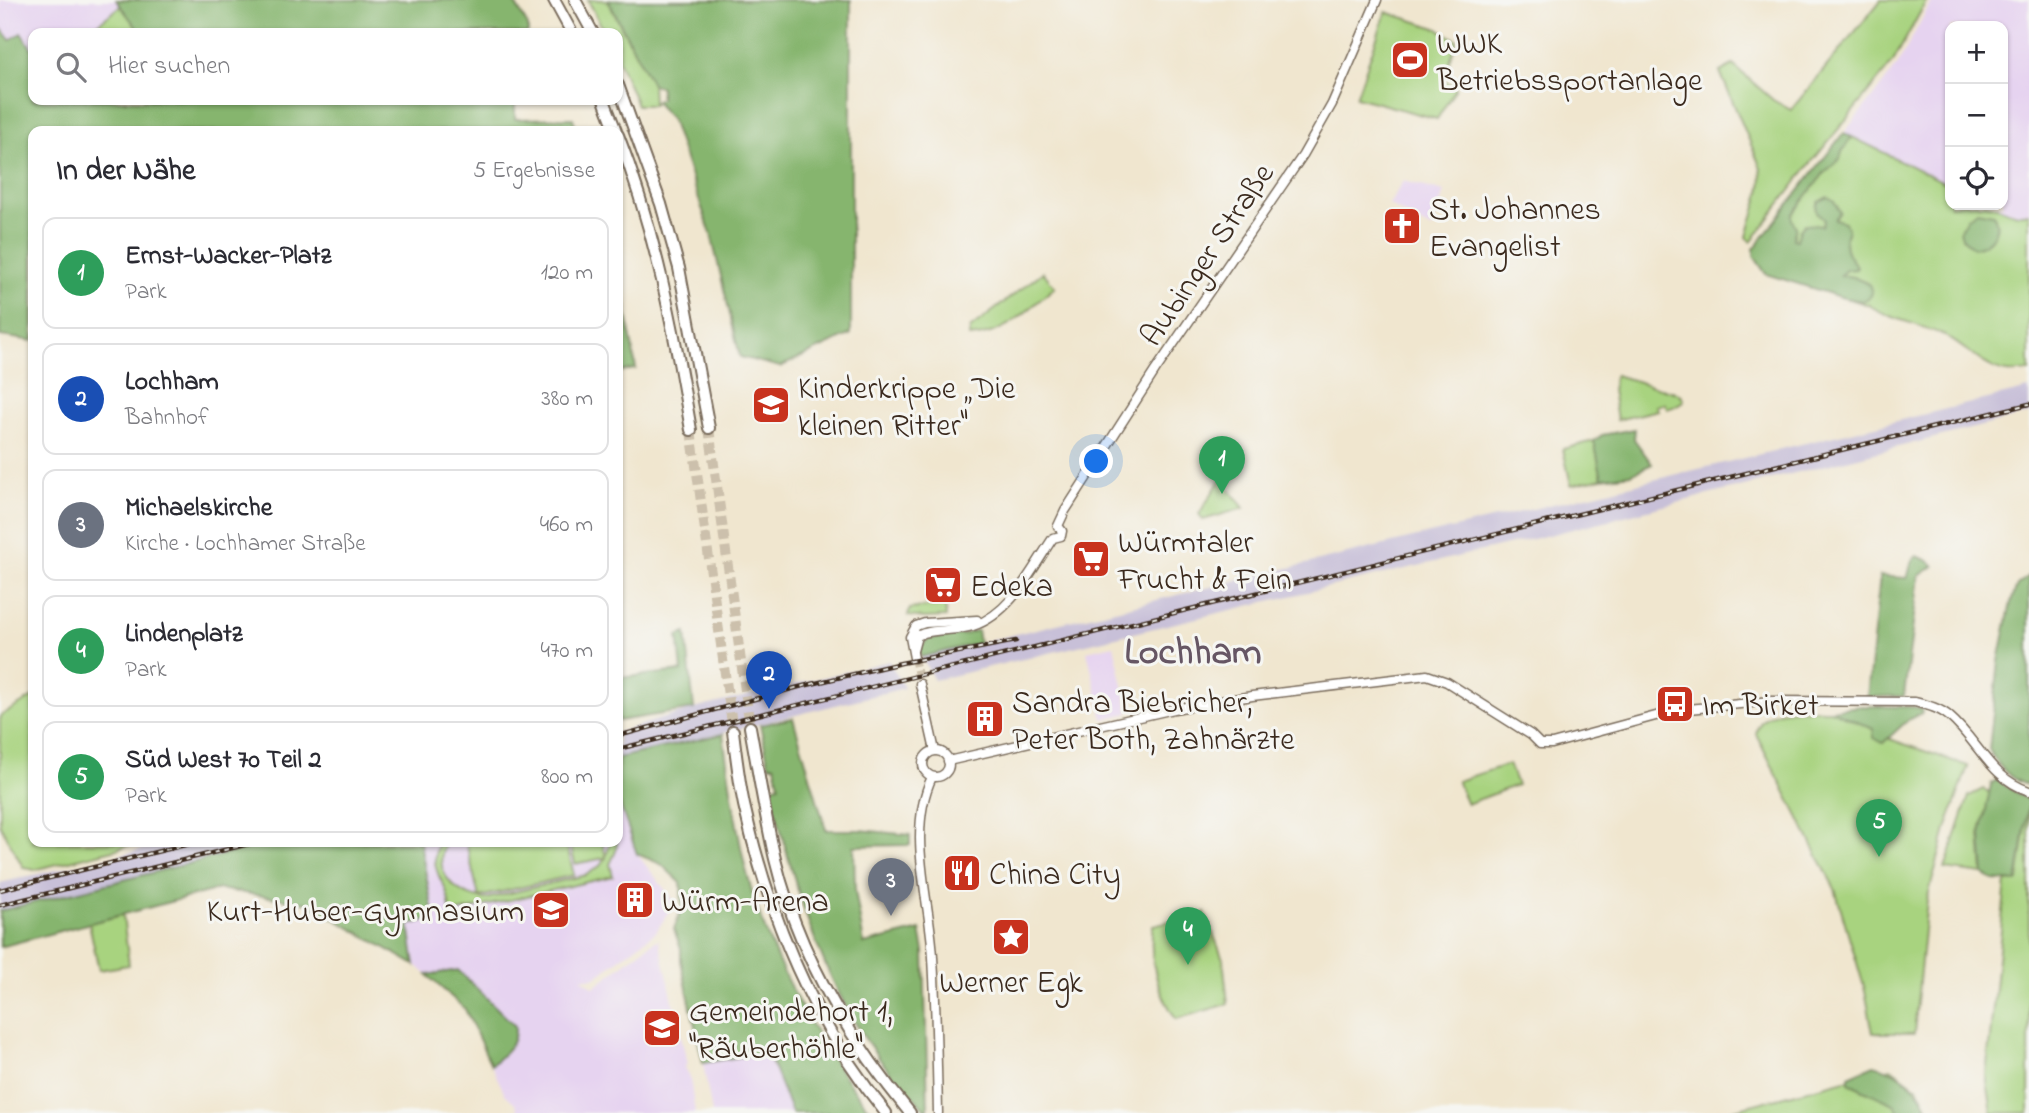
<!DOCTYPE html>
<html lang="de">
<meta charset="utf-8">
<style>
body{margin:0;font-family:"Indie Flower",sans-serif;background:#f2f2f3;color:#2b2b33}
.controls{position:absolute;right:21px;top:21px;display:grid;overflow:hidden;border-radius:14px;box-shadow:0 2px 5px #0004}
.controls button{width:63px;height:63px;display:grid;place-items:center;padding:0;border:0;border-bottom:2px solid #e1e1e2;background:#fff;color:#2b2b33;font:35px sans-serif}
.you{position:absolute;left:1097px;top:462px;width:24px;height:24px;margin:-18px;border:5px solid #fff;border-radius:50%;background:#1a73e8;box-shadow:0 0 0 10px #1a73e833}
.badge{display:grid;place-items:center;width:46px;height:46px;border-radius:50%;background:#db2777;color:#fff;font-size:23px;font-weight:700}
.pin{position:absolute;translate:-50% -58px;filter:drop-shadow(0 2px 4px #0008)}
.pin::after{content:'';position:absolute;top:37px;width:24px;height:21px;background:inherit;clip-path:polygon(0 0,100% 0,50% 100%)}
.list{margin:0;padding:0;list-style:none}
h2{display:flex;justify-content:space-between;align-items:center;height:91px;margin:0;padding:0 28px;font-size:30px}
h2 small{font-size:23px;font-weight:400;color:#7c7c81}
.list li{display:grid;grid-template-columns:46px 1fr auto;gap:21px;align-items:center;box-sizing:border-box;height:112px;margin:0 14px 14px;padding:0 14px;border:2px solid #e1e1e2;border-radius:14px}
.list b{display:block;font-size:26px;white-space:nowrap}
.list p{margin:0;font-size:23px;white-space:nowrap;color:#7c7c81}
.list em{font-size:23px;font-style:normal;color:#7c7c81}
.icon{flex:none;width:38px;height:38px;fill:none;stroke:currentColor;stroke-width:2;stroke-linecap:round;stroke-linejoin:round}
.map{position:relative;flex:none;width:2029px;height:1113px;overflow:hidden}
.search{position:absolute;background:#fff;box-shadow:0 2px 5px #0004;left:28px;top:28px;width:595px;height:77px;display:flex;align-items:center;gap:18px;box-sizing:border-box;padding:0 24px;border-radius:14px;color:#7c7c81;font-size:26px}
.panel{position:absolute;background:#fff;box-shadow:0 2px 5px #0004;left:28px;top:126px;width:595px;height:721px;border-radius:14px}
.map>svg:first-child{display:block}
</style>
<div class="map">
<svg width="2029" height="1113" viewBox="0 0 2029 1113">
<rect width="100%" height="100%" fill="#f6f6f2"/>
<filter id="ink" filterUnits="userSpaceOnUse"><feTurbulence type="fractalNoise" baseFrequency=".0143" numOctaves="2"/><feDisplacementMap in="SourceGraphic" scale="14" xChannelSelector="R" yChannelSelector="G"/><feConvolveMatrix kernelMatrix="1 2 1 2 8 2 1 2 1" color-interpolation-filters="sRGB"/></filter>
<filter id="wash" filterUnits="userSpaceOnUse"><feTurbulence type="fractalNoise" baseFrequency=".00686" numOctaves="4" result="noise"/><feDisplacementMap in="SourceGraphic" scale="28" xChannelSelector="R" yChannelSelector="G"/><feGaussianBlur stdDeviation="1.57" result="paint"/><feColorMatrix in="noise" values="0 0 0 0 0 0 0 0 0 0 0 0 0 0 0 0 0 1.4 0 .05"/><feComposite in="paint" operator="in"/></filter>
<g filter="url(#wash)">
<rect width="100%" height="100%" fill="#f0e6cf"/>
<path fill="#e6d3f0" d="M0 0H116L121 6 85 33H33V50L21 33 10 41 0 27Z
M1932 0H2029V213L2023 215 2006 212 1991 205H2003V26H1950V185L1844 133 1897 66Z
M1403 181 1444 192 1432 229 1389 205Z
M1114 645 1129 713 1103 719 1087 651Z
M618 799 637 854 675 902 656 932 594 978H581L594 987 653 942 659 940 687 1062 685 1067 690 1078 695 1113H519L516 1104 505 1094 491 1065 509 1050 458 970 427 975 416 965 409 925 434 917 419 843 618 842Z
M767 1052 792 1113H712L703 1063Z"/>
<path fill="#c8c0d8" d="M2029 389V414L1545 536 934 680 921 657Z
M889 661 904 688 618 759V732L694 709Z
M174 842H275L0 911V883Z"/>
<path fill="#a8d37f" stroke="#727e4e" stroke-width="2" d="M588 0H607L652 84 653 105H637L618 60V33H605Z
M1881 0H1927L1893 62 1810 164 1751 242 1747 237C1752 213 1765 193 1761 168L1720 72 1733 65 1773 100 1791 110Z
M121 6 141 33 87 32Z
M1386 12 1436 28 1457 40 1444 80 1456 88 1437 119 1356 97Z
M1844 133 1950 185V205C1963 205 1978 202 1991 205 2005 208 2014 217 2029 213V371C2021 372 2010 374 2002 371 1981 365 1964 346 1945 336 1921 324 1891 320 1869 305L1766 274 1754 256V249Z
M1043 272 1055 287C1027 310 1007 335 969 337L970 329Z
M1615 375 1677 393 1683 397V401L1679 405 1667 409 1665 403 1656 406 1658 410 1617 420 1612 390Z
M1594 441 1602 478 1571 485 1563 449Z
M1221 479 1244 508 1203 520 1199 514Z
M937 601H945L946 617 924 618 908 616 910 609 937 606Z
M33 697V842H138L117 849 34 870 23 867 0 825V716Z
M1831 710 1877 727 1875 734 1968 766 1947 826 1927 900 1914 1033H1873L1865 990 1835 889 1756 734C1761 703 1808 710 1831 710Z
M1509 764 1517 785 1467 804 1457 781Z
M1983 789 1991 793 1980 835 1983 874 1945 869 1969 796Z
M2029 802V1113H1992L1986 1075 2006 882 2018 881Z
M439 842H446C431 873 456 895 485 899L586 875 601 865 605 858 575 864 570 842H602L606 857 610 842H617L616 851 610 864 613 876 451 914C449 906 449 894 444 886 436 872 431 858 439 842Z
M466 842H566L574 875 479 897Z
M1205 913 1223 959 1228 1004 1176 1019C1157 990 1148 960 1153 925Z
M123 915 129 965 99 970 89 923Z
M1891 1068 1918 1088 1930 1113H1733L1732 1110Z"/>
<path fill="#86b56e" stroke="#607046" stroke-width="2" d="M116 0H513L528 26V33H141Z
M608 0H851V334L780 367 740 357 711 234 671 119 655 102 660 99 661 87 652 84Z
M0 27 10 40 21 33 33 50V100H515V119L573 118 577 131H33V341L0 336Z
M1842 135H1848L1851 138 1842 152 1840 159 1825 172 1792 215V220L1796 227 1793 239 1797 240 1800 230 1805 224 1822 226 1824 220C1818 214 1814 210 1818 202L1828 197 1834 201 1840 212 1835 219 1844 222 1848 229C1842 244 1846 255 1857 266L1856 269 1846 270 1840 275 1853 277 1869 284 1872 293 1870 297 1863 301 1844 298 1766 274 1754 256V249Z
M1977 211 1993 214C2003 230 1990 245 1973 248L1962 237 1960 230 1967 218Z
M618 261 636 369 618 372Z
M1635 429 1634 439 1652 464 1631 474 1602 478 1594 441 1602 435Z
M1916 556 1927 560 1934 566 1919 576 1904 696 1867 697 1880 576 1906 578C1912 571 1908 561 1916 556Z
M2029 576V785C2013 783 1995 763 1989 749L1999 661 2011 602 2017 585Z
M977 630 979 643 921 657 919 649 928 639 966 634Z
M686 633 694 709 618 721V678L682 671 678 636Z
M1859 706 1914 707 1921 709 1922 713 1909 719 1883 743 1874 738 1873 729 1831 710Z
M793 718 826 830H860L910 835V845L854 846 855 890 864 944 920 930 924 951 928 1112C917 1100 905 1089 894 1077 825 997 794 888 770 787L779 785 775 765H769L760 725Z
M723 734C729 778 735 822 745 866 767 955 815 1042 872 1113H792L767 1052 703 1063 681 961V949L674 929 682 908 681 883 661 864 637 854 618 799V758Z
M1996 780 2029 801 2017 882 1993 880 1984 875 1981 835 1991 784Z
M275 842H420L434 918 409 925 415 965 307 903 219 889 0 947V911Z
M458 970 515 1026C516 1046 505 1053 491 1065L465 1009 427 975Z
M1874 1065C1901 1072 1920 1086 1929 1113H1900L1894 1104 1849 1083V1076Z"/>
</g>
<g filter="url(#ink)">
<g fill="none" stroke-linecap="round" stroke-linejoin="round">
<path stroke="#ccc0ac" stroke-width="8" stroke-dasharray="8 4" stroke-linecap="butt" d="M914 658 920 684"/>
<path stroke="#ccc0ac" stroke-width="10" stroke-dasharray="10 5" stroke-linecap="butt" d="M709 428 750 727
M691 430 733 731"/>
<defs>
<path id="tertiary" d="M1058 526 1065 511 1155 371 1303 155 1332 104 1377 0
M1053 538 1061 536 1062 531 1058 526
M913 651 917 636 924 633C939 629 957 631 973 626 1011 614 1032 569 1053 538
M914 658 910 637 916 626 925 623 977 620
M920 684 935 751
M923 764a13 13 0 1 1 26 0a13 13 0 1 1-26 0Z
M948 761 1174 709 1252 696 1427 675 1447 682 1531 735 1540 744H1552L1678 710 1771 701 1915 702C1927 705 1940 708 1950 717 1978 741 1991 779 2029 791
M932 777C906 832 930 899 933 957 936 1009 937 1061 938 1113"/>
<path id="motorway" d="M554 0 572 33
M575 0 593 33
M618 85 661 204 679 268 709 428
M604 100 616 131
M618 135C655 230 674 329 691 430
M750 727C758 771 765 815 775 859 798 954 849 1039 910 1113
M733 731C736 756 739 781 744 805 769 918 813 1023 886 1113"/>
</defs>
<use href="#tertiary" stroke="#7a6c5c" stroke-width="11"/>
<use href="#motorway" stroke="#7a6c5c" stroke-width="14"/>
<use href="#tertiary" stroke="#fff" stroke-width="8"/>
<use href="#motorway" stroke="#fff" stroke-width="10"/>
<defs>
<path id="rail" d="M618 736 799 687 901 663 1016 641
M618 749 2029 404
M0 890 197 842
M0 905 257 842"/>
</defs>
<use href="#rail" stroke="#3b2a1e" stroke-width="4.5"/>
<use href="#rail" stroke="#f6f6f2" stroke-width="2" stroke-dasharray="5" stroke-linecap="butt"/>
</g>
</g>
<defs>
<symbol id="stadium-square" viewBox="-11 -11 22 22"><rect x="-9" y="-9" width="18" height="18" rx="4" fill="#c8321e" stroke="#f6f6f2"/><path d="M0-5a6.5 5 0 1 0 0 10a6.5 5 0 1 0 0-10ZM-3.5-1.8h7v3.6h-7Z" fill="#fff"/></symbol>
<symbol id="church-square" viewBox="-11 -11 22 22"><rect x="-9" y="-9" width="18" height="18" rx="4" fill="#c8321e" stroke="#f6f6f2"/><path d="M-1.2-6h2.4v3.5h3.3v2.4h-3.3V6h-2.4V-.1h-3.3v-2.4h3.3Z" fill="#fff"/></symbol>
<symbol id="school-square" viewBox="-11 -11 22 22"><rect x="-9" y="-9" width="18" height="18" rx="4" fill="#c8321e" stroke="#f6f6f2"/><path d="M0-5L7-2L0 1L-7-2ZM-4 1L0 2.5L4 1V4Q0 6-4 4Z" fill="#fff"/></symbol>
<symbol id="supermarket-square" viewBox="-11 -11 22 22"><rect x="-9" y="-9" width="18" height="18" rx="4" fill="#c8321e" stroke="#f6f6f2"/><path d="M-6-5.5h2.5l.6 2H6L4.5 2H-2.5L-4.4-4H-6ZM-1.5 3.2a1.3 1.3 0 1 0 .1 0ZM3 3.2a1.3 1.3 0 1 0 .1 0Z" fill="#fff"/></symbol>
<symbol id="bus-square" viewBox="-11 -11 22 22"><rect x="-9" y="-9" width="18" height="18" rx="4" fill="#c8321e" stroke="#f6f6f2"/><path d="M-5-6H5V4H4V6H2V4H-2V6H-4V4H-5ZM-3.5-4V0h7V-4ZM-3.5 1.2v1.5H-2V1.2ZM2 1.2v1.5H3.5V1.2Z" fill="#fff"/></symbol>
<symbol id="building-square" viewBox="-11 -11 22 22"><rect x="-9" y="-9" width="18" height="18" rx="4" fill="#c8321e" stroke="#f6f6f2"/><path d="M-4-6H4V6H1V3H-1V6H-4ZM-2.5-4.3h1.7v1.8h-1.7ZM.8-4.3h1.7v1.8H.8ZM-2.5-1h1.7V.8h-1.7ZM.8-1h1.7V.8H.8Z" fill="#fff"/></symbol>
<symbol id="restaurant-square" viewBox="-11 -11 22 22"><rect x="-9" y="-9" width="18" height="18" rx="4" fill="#c8321e" stroke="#f6f6f2"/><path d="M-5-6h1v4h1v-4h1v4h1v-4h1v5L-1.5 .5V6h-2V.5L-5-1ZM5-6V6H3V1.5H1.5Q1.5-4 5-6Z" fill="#fff"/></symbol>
<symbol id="sight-square" viewBox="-11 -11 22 22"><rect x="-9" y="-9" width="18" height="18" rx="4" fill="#c8321e" stroke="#f6f6f2"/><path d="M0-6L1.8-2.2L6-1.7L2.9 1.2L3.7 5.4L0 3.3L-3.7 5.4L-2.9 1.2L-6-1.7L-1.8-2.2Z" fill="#fff"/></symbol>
</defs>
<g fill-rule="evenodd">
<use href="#stadium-square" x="1388" y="38" width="44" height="44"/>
<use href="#church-square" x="1380" y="204" width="44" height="44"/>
<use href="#school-square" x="749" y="383" width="44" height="44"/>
<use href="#supermarket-square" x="1069" y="537" width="44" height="44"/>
<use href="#supermarket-square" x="921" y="563" width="44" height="44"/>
<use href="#bus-square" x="1653" y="682" width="44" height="44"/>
<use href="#building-square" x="963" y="697" width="44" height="44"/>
<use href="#restaurant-square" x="940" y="851" width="44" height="44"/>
<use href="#building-square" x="613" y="878" width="44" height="44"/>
<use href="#school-square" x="529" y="888" width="44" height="44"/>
<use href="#sight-square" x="989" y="915" width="44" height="44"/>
<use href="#school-square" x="640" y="1006" width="44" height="44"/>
</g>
<g text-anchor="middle" stroke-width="6" stroke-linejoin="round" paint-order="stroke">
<g font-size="32" fill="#3b2a1e" stroke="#f6f6f2" text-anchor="start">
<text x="1437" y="53">WWK<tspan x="1437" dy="37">Betriebssportanlage</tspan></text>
<text x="1429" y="219">St. Johannes<tspan x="1429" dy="37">Evangelist</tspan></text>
<text x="798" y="398">Kinderkrippe „Die<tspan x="798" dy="37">kleinen Ritter"</tspan></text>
<text x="1118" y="552">Würmtaler<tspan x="1118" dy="37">Frucht &amp; Fein</tspan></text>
<text x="970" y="596">Edeka</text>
<text x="1012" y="712">Sandra Biebricher,<tspan x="1012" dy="37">Peter Both, Zahnärzte</tspan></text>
<text x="1702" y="715">Im Birket</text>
<text x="989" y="884">China City</text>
<text x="662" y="911">Würm-Arena</text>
<text x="524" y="921" text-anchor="end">Kurt-Huber-Gymnasium</text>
<text x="1011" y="992" text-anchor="middle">Werner Egk</text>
<text x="689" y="1021">Gemeindehort 1,<tspan x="689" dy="37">"Räuberhöhle"</tspan></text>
</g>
<g font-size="32" fill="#3b2a1e" stroke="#f6f6f2">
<text transform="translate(1206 254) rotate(-56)" y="11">Aubinger Straße</text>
</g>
<g font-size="38" font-weight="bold" fill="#665664" stroke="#f6f6f2">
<text x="1193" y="663">Lochham</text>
</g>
</g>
</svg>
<div class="controls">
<button>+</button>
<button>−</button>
<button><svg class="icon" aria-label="locate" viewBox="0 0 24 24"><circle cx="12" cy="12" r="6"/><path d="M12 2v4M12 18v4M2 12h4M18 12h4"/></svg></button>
</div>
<div class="you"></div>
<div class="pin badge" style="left:1222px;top:494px;background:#2e9e5b">1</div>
<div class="pin badge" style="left:769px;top:709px;background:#1a4fb4">2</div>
<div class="pin badge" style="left:891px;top:916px;background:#6b7280">3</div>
<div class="pin badge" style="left:1188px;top:965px;background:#2e9e5b">4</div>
<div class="pin badge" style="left:1879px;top:857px;background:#2e9e5b">5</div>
<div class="search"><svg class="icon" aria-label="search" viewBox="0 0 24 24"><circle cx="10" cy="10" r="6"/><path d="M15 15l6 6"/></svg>Hier suchen</div>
<section class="panel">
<h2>In der Nähe<small>5 Ergebnisse</small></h2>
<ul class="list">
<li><span class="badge" style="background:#2e9e5b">1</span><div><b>Ernst-Wacker-Platz</b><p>Park</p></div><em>120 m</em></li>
<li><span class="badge" style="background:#1a4fb4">2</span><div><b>Lochham</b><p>Bahnhof</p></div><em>380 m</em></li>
<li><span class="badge" style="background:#6b7280">3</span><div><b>Michaelskirche</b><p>Kirche · Lochhamer Straße</p></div><em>460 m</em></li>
<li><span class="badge" style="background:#2e9e5b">4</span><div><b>Lindenplatz</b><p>Park</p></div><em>470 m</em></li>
<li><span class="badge" style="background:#2e9e5b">5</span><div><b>Süd West 70 Teil 2</b><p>Park</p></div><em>800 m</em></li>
</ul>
</section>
</div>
